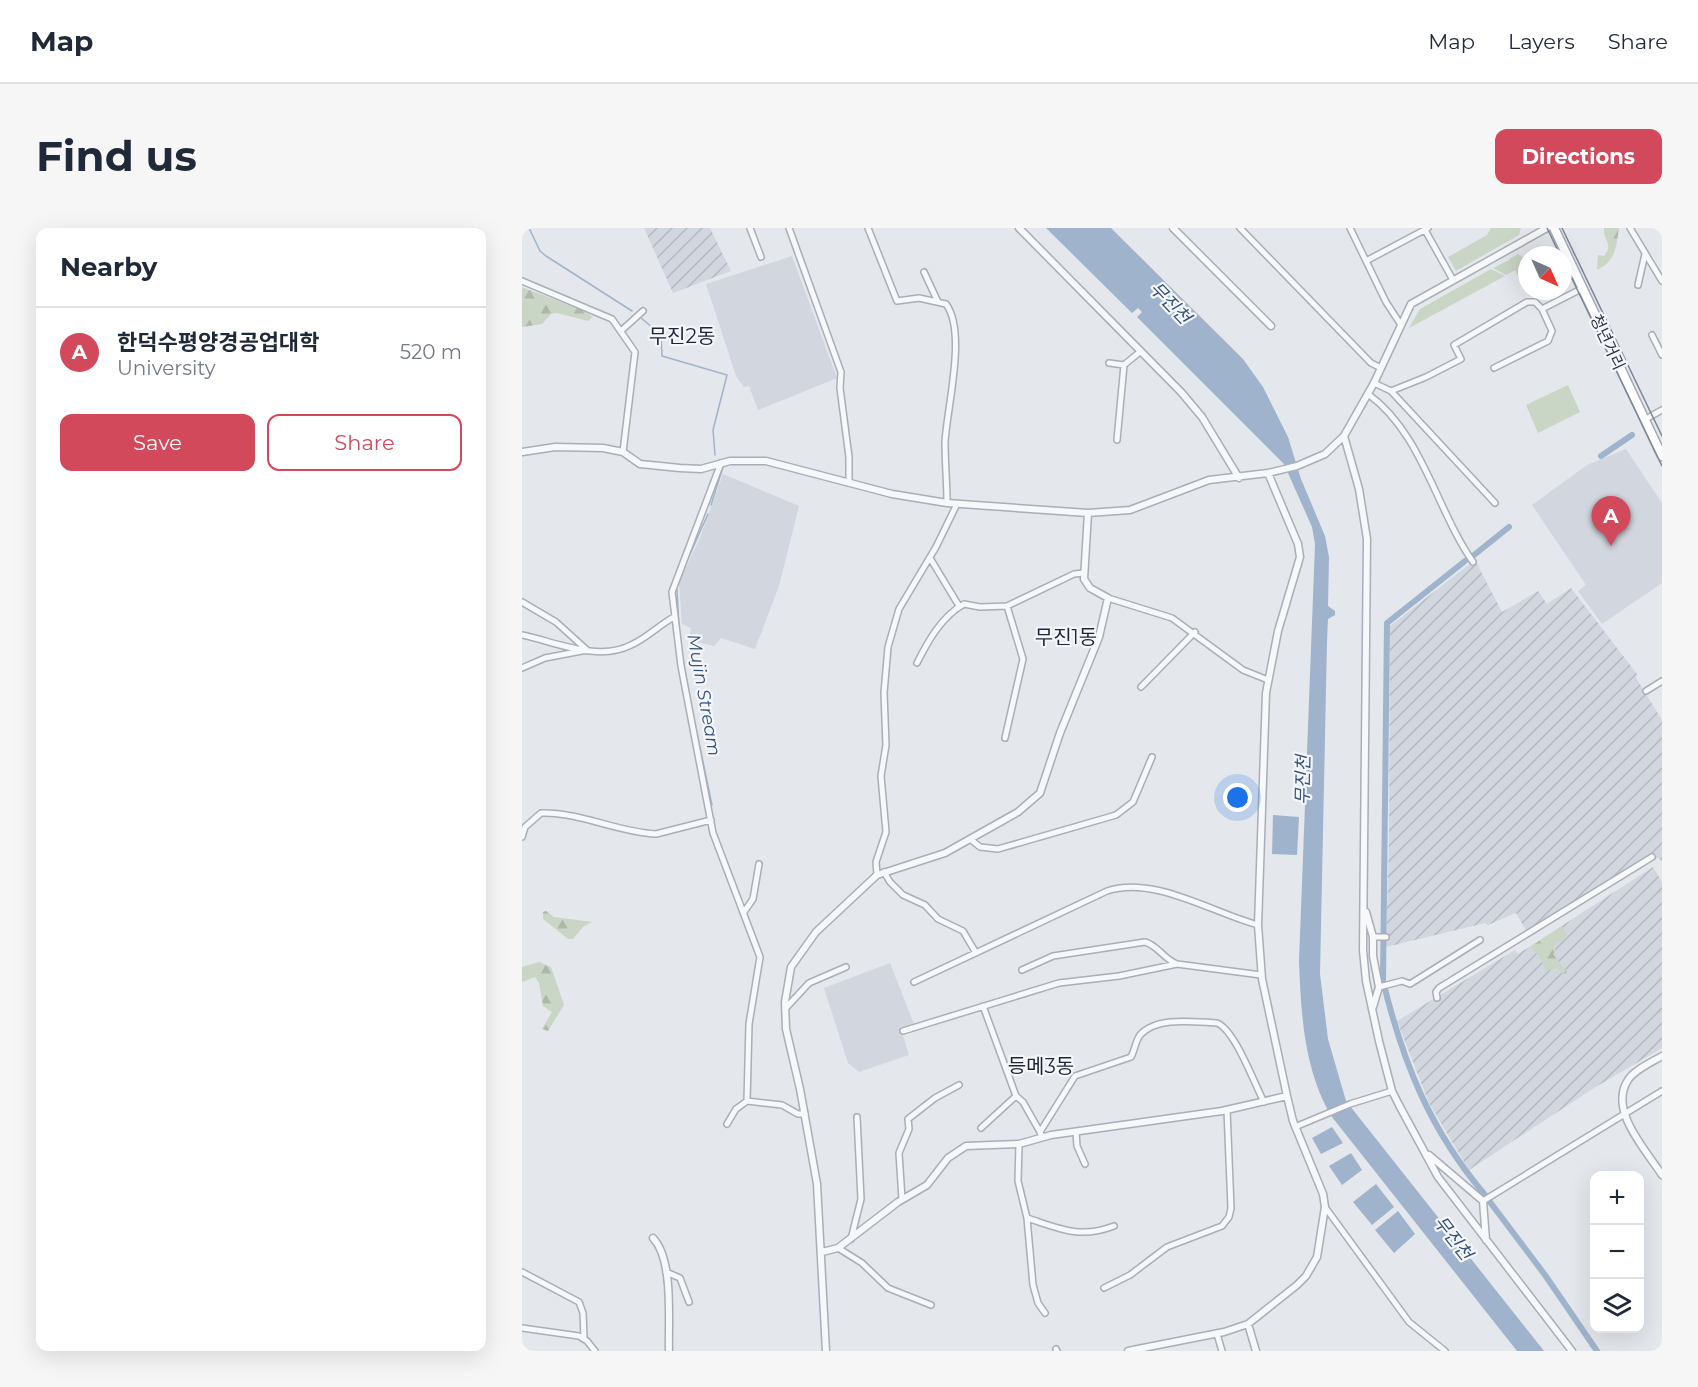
<!DOCTYPE html>
<meta charset="utf-8">
<style>
body{margin:0;font-family:Montserrat,"Noto Sans KR",sans-serif;background:#f6f6f7;color:#1f2937}
.controls{position:absolute;right:18px;bottom:18px;display:grid;overflow:hidden;border-radius:12px;box-shadow:0 6px 24px #0002}
.controls button{width:54px;height:54px;display:grid;place-items:center;padding:0;border:0;border-bottom:2px solid #e0e1e3;background:#fff;color:#1f2937;font:30px sans-serif}
.compass{position:absolute;left:996px;top:18px;width:54px;height:54px;border-radius:50%;background:#fff;box-shadow:0 6px 24px #0002;rotate:135deg}
.you{position:absolute;left:716px;top:570px;width:21px;height:21px;margin:-15px;border:4px solid #fff;border-radius:50%;background:#1a73e8;box-shadow:0 0 0 9px #1a73e833}
.badge{display:grid;place-items:center;width:39px;height:39px;border-radius:50%;background:#d1495b;color:#fff;font-size:20px;font-weight:700}
.pin{position:absolute;translate:-50% -50px;filter:drop-shadow(0 2px 3px #0008)}
.pin::after{content:'';position:absolute;top:32px;width:21px;height:18px;background:inherit;clip-path:polygon(0 0,100% 0,50% 100%)}
.list{margin:0;padding:0;list-style:none}
h2{display:flex;justify-content:space-between;align-items:center;height:78px;margin:0;padding:0 24px;font-size:26px}
h2 small{font-size:20px;font-weight:400;color:#747a83}
.list li{display:grid;grid-template-columns:39px 1fr auto;gap:18px;align-items:center;box-sizing:border-box;height:90px;padding:0 24px;border-top:2px solid #e0e1e3}
.list b{display:block;font-size:22px;white-space:nowrap}
.list p{margin:0;font-size:20px;white-space:nowrap;color:#747a83}
.list em{font-size:20px;font-style:normal;color:#747a83}
.actions{display:flex;gap:12px;padding:18px 24px}
.actions a{flex:1;padding:14px 0;border:2px solid #d1495b;border-radius:12px;text-align:center;font-size:21px;color:#d1495b}
.actions .main{background:#d1495b;color:#fff}
.icon{flex:none;width:33px;height:33px;fill:none;stroke:currentColor;stroke-width:2;stroke-linecap:round;stroke-linejoin:round}
.map{position:relative;flex:none;width:1140px;height:1123px;overflow:hidden;border-radius:12px}
header{display:flex;align-items:center;gap:36px;box-sizing:border-box;height:84px;padding:0 30px;background:#fff;border-bottom:2px solid #e0e1e3}
header strong{font-size:28px}
nav{display:flex;gap:33px;margin-inline-start:auto;font-size:21px}
.intro{display:flex;align-items:center;justify-content:space-between;box-sizing:border-box;height:144px;padding:0 36px}
h1{margin:0;font-size:42px}
.button{padding:15px 27px;border-radius:12px;background:#d1495b;color:#fff;font-size:21px;font-weight:700}
main{display:flex;gap:36px;padding:0 36px}
aside{flex:1;background:#fff;border-radius:12px;box-shadow:0 6px 24px #0002}
.map>svg:first-child{display:block}
</style>
<header>
<strong>Map</strong>
<nav><a>Map</a><a>Layers</a><a>Share</a></nav>
</header>
<div class="intro"><h1>Find us</h1><a class="button">Directions</a></div>
<main>
<aside>
<h2>Nearby<small></small></h2>
<ul class="list">
<li><span class="badge">A</span><div><b>한덕수평양경공업대학</b><p>University</p></div><em>520 m</em></li>
</ul>
<div class="actions"><a class="main">Save</a><a>Share</a></div>
</aside>
<div class="map">
<svg width="1140" height="1123" viewBox="0 0 1140 1123">
<defs>
<pattern id="industrial-furrows" width="10" height="10" patternUnits="userSpaceOnUse" patternTransform="scale(1.5)"><rect width="10" height="10" fill="#d2d6de"/><path d="M-1 1l2-2M0 10L10 0M9 11l2-2" fill="none" stroke="#b4b8c0"/></pattern>
<pattern id="forest-firs" width="22" height="20" patternUnits="userSpaceOnUse" patternTransform="scale(1.5)"><rect width="22" height="20" fill="#c9d6c5"/><path d="M5 1l3.5 6h-7zM16 11l3.5 6h-7z" fill="#adb8ab"/></pattern>
</defs>
<rect width="100%" height="100%" fill="#e4e7ec"/>
<path fill="#d2d6de" d="M270 28 315 150 236 182 227 158 222 159 214 148 184 56Z
M1104 221 1140 275V355L1080 396 1056 363 1064 357 1010 277 1065 237Z
M201 246 277 278 257 358 233 421 199 410 192 418 167 412 169 400 160 396 157 354 178 310Z
M368 735 392 796 379 802 387 827 337 844 326 835 302 760Z"/>
<path fill="url(#industrial-furrows)" d="M122 0H188L209 43 151 65Z
M953 332 980 384 1016 363 1025 376 1049 360 1115 446 1114 450 1140 492V634L1137 630 1124 631 1005 704 994 685 966 697 963 695 864 719 867 612 868 398Z
M1131 639 1140 654V820L1072 860 947 942 907 875 875 793 993 722 996 726Z"/>
<path fill="#c9d6c5" d="M969 0H999L997 7 934 43 926 29 965 7Z
M996 26 1005 32V53L1000 56 993 42 984 47 971 40 987 32 988 34 987 31Z
M969 41 983 48 887 100 898 81Z
M1046 157 1058 184 1016 205 1004 177Z"/>
<path fill="url(#forest-firs)" d="M1082 0H1097C1094 19 1094 33 1075 42L1076 27 1082 28C1092 17 1081 12 1082 0Z
M0 59 62 83 71 89 66 93 35 85 29 86 20 96 0 99Z
M24 683 32 689 70 694 62 698 51 711H46L21 691V684Z
M1040 698 1046 709 1031 718 1034 723 1031 726 1045 744 1041 747 1036 740 1024 743 1017 728 1008 719Z
M17 734 29 739 42 777 26 803 20 801 30 784 21 778 17 755 13 749 0 754V739Z"/>
<path fill="#9fb4cc" d="M524 0H589L721 131 741 159 766 209 779 251 803 308 807 329 806 378 813 383V387L806 391 805 414 798 746 806 811 824 873 1022 1123H995L810 889C782 843 779 786 777 733L793 316 790 299 762 236 615 89 620 84 616 80 610 85Z
M751 587 777 589 775 627 750 626Z
M810 899 821 915 799 926 790 910Z
M829 925 840 942 820 957 807 938Z
M854 956 872 979 850 997 831 974Z
M876 983 893 1006 872 1025 853 1002Z"/>
<g fill="none" stroke-linecap="round" stroke-linejoin="round">
<path stroke="#9fb4cc" stroke-width="1.5" d="M7 0 18 23 24 28 110 83
M118 89 139 107 140 128 205 147 191 202 193 227
M189 277 201 239
M160 344 186 286
M155 361 157 400
M160 428 166 459
M168 472 190 577"/>
<path stroke="#9fb4cc" stroke-width="6" d="M1079 228 1110 207
M952 327 987 299
M943 333 865 395 861 753C881 835 908 902 963 967
M968 974 1023 1047 1075 1123"/>
<defs>
<path id="minor" d="M228 0 239 29
M267 0 319 144 318 160 327 229V254
M346 0 375 73 397 70 424 76C445 104 425 179 423 214 423 234 425 255 425 275
M718 0 849 135 859 140
M828 0 864 74 879 97
M1108 0 1140 53
M903 2 931 52
M844 33 906 0
M402 44 416 74
M0 53 90 91 113 124 101 224
M1116 57 1123 26
M100 102 121 83
M1130 107 1140 127
M587 135 602 137
M972 140 1026 113 1030 103 1020 81 1061 60
M852 155 869 163 973 275
M869 163 904 149 939 131 932 117 1005 74H1013L1020 81
M846 166C900 205 914 281 951 334
M1122 192 1140 182
M595 212 602 137 619 123
M199 235 150 364 159 438 191 605 238 729 227 796 225 873
M408 330 437 378
M586 370 650 390 721 442 746 452
M0 374 34 394 65 422 23 430 0 440
M0 407C34 414 76 434 109 417 125 410 137 397 152 389
M395 435C406 413 420 388 442 376L458 379 485 378
M619 459 673 404
M1124 463 1140 453
M483 510 501 431 485 378 552 346 562 345
M0 609 3 599 19 585C58 584 95 604 134 606L189 592
M448 611 458 619 476 621 594 587 611 574 630 529
M362 644 368 654 381 667 403 677 416 691 441 703 454 725
M355 647 354 634 364 604 359 548 364 517 362 465 366 419 377 381 414 319 435 276
M222 684 231 671 237 636
M851 709H864
M500 742 531 728 623 714C635 717 642 731 655 736L739 747
M392 754 585 663C631 647 691 685 736 697
M857 759 880 753 888 756 958 712
M915 770 914 764 917 760 1130 629
M461 778 494 868
M263 781 287 755 324 739
M381 803 537 755 597 748 655 736
M205 896 214 881 225 873 260 877 276 886H283
M773 899 828 876 870 863
M459 900 494 868 501 874 518 904
M554 904 555 918 563 936
M520 909 518 904 553 848 609 829C613 822 613 814 618 807 635 788 672 794 695 795 713 802 732 855 742 874
M497 916 496 953 505 990 511 1057 516 1075 523 1085
M380 971 377 925 387 901 386 891 413 870 437 857
M961 973 1140 863
M803 979 887 1094 923 1123
M505 990C539 1001 558 1011 592 998
M329 1011 339 971 335 889
M316 1020 340 1035 366 1060 409 1077
M0 1044 57 1074 61 1085 62 1109
M144 1044 158 1050 167 1074
M582 1060 608 1047 645 1019 700 998 707 989 709 980 705 882
M0 1100 57 1108 65 1113 73 1123
M695 1106 700 1123
M534 1121 535 1123"/>
<path id="tertiary" d="M497 0 659 164 680 189 717 250
M651 0 749 98
M1025 0 889 76 852 155 822 208 837 261 845 311 841 722 844 753 857 813 870 863 877 877 916 949 1050 1123
M0 224 33 219 81 220 101 224 118 236 158 240 179 241 208 233H244L370 266 425 275 566 285 608 282 687 252 746 245 775 238 803 226 822 208
M844 684 851 709V728L857 759 851 779
M1140 828C1130 834 1112 842 1106 852 1086 882 1124 922 1140 947
M907 927 961 973 964 1012
M131 1010C152 1032 146 1093 147 1123
M300 1024 316 1020 376 974 405 957 426 930 444 918 497 916 529 907 700 883 765 868
M726 1096 734 1123
M304 1123 295 956 278 861 264 801 263 774 269 739 294 704 355 647 423 625 496 584 518 565 538 505 577 409 586 370 568 360 562 351 566 285
M606 1123 702 1104 726 1096 775 1057 784 1048 795 1029 803 979 801 966 771 893 765 868 740 751 736 697 744 465 756 403 778 329 776 316 746 245"/>
<path id="primary" d="M1032 0 1140 228"/>
</defs>
<use href="#minor" stroke="#a9aeb7" stroke-width="8"/>
<use href="#tertiary" stroke="#a9aeb7" stroke-width="9"/>
<use href="#primary" stroke="#a3abb8" stroke-width="11"/>
<use href="#minor" stroke="#f7f8fa" stroke-width="5"/>
<use href="#tertiary" stroke="#f7f8fa" stroke-width="6"/>
<use href="#primary" stroke="#fff" stroke-width="8"/>
<path stroke="#7d8696" stroke-width="1.5" d="M1025 0 1038 27
M1040 0 1140 208
M1041 32 1140 238"/>
</g>
<g text-anchor="middle" stroke-width="4.5" stroke-linejoin="round" paint-order="stroke">
<g font-size="16" fill="#2b3445" stroke="#f4f6f9">
<text transform="translate(1086 114) rotate(65)" y="6">청년거리</text>
</g>
<g font-size="18" font-style="italic" fill="#34527a" stroke="#f4f6f9">
<text transform="translate(648 75) rotate(46)" y="6">무진천</text>
<text transform="translate(182 467) rotate(80)" y="6">Mujin Stream</text>
<text transform="translate(781 552) rotate(-89)" y="6">무진천</text>
<text transform="translate(931 1010) rotate(52)" y="6">무진천</text>
</g>
<g font-size="20" fill="#1d2536" stroke="#f4f6f9">
<text x="160" y="115">무진2동</text>
<text x="544" y="416">무진1동</text>
<text x="519" y="845">등메3동</text>
</g>
</g>
</svg>
<div class="controls">
<button>+</button>
<button>−</button>
<button><svg class="icon" aria-label="layers" viewBox="0 0 24 24"><path d="M12 4l9 5-9 5-9-5zM3 14l9 5 9-5"/></svg></button>
</div>
<svg class="compass" viewBox="-18 -18 36 36"><path d="M0-13l5 13h-10z" fill="#e53935"/><path d="M0 13l5-13h-10z" fill="#747a83"/></svg>
<div class="you"></div>
<div class="pin badge" style="left:1089px;top:318px">A</div>
</div>
</main>
